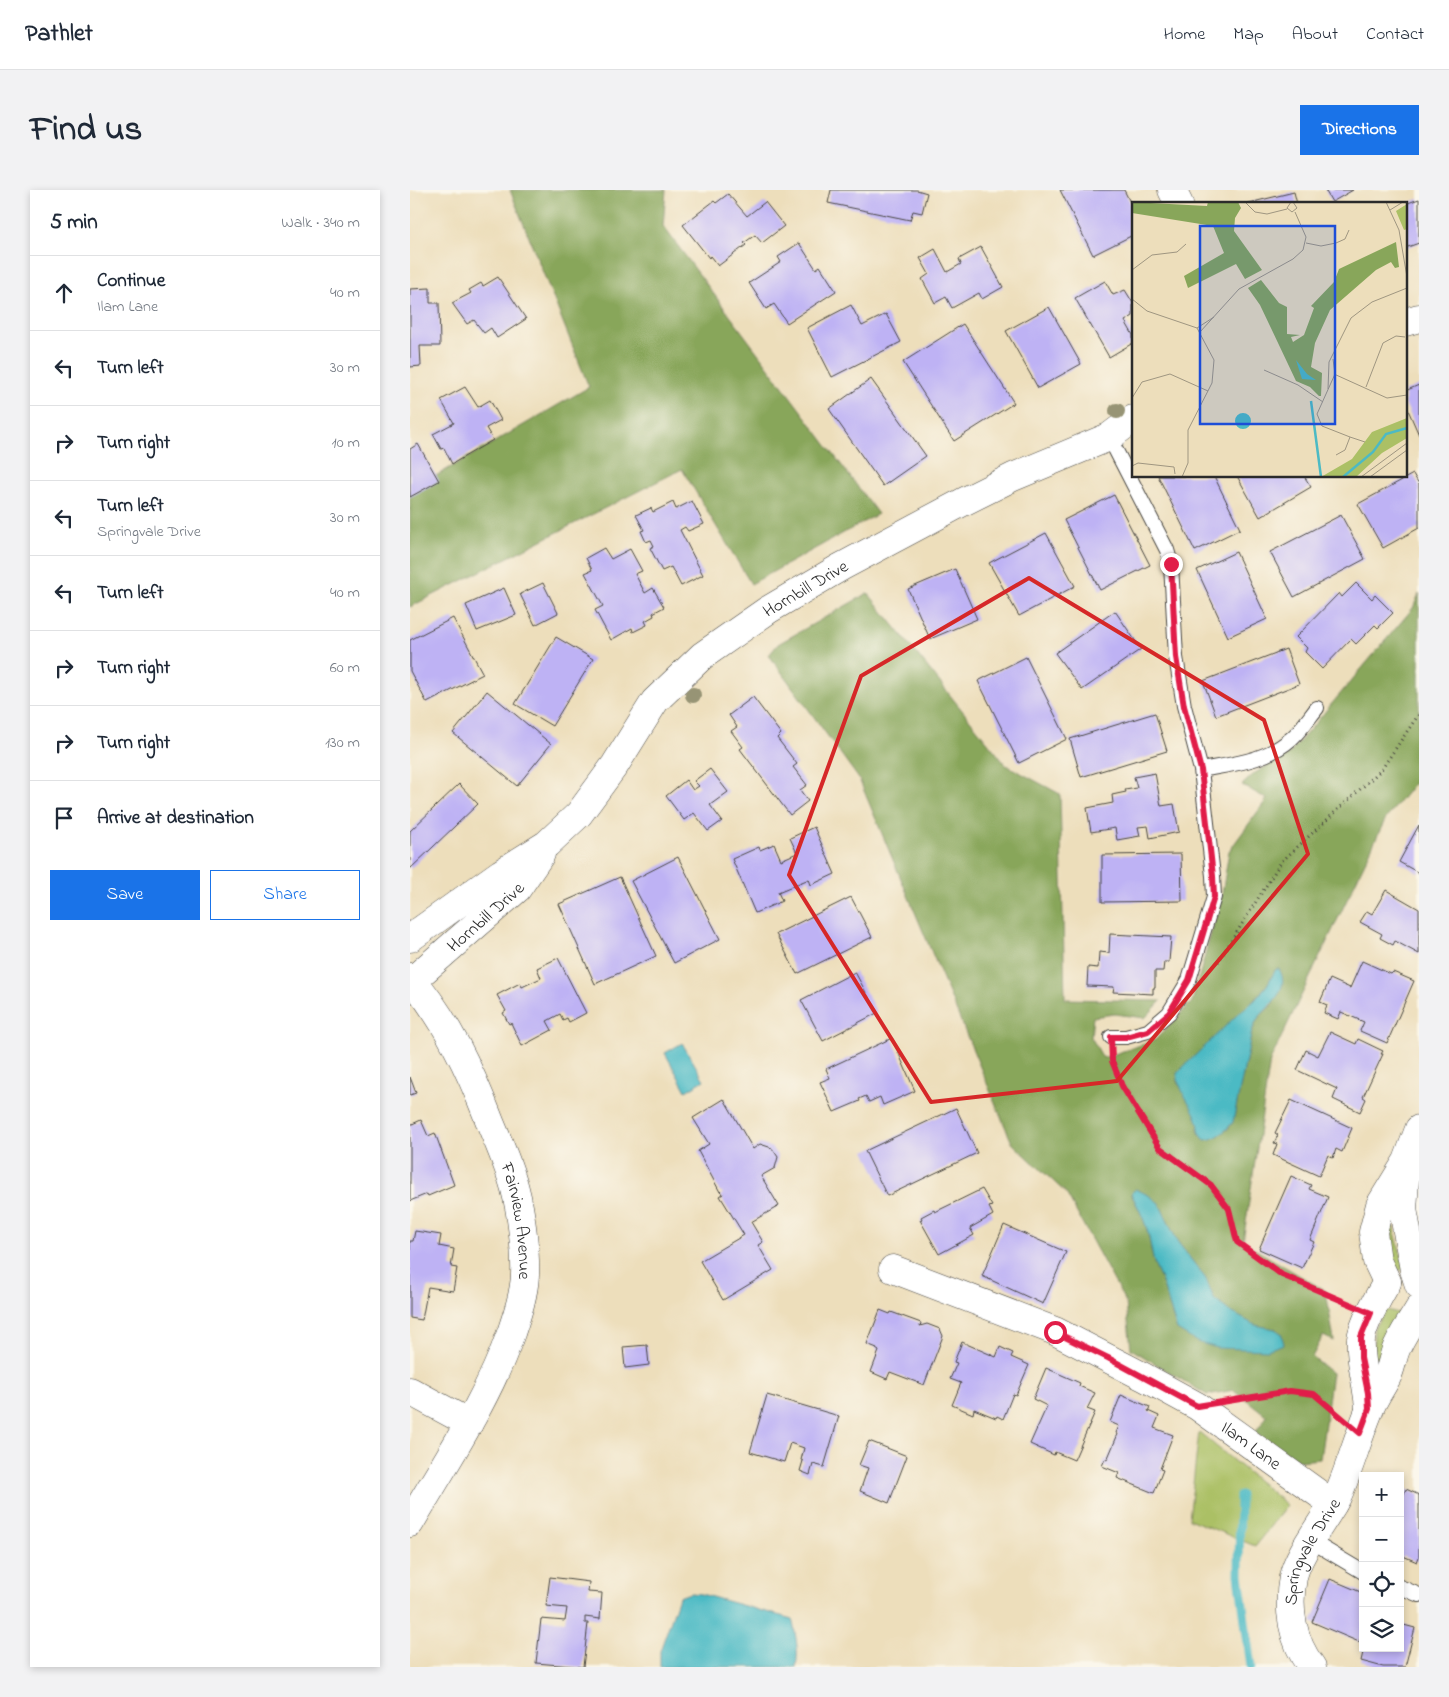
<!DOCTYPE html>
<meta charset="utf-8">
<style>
body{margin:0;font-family:"Indie Flower",sans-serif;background:#f2f2f3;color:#1f2937}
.controls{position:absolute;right:15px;bottom:15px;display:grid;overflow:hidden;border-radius:0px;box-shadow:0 2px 8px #0003}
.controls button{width:45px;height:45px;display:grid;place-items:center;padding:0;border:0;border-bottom:1px solid #e0e1e3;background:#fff;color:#1f2937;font:25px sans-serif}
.stop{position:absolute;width:15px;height:15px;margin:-11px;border:4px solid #e11d48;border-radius:50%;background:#fff}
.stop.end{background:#e11d48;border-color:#fff;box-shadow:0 1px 5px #0008}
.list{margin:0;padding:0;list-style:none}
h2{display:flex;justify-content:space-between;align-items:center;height:65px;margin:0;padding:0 20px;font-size:21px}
h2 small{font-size:16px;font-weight:400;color:#747a83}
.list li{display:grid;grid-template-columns:32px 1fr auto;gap:15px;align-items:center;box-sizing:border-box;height:75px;padding:0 20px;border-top:1px solid #e0e1e3}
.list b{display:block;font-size:19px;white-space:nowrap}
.list p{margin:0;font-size:16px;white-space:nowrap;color:#747a83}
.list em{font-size:16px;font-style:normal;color:#747a83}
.actions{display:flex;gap:10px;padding:15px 20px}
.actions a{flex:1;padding:11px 0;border:1px solid #1a73e8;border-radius:0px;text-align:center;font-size:18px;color:#1a73e8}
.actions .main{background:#1a73e8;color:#fff}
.icon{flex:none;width:28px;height:28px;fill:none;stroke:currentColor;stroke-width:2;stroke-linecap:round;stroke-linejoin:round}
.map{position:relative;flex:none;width:1009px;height:1477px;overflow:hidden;border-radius:0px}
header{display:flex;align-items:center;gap:30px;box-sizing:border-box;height:70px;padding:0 25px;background:#fff;border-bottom:1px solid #e0e1e3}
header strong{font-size:24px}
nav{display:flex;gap:28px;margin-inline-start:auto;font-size:18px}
.intro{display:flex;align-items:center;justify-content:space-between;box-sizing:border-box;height:120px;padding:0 30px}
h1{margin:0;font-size:35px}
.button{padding:12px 22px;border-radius:0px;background:#1a73e8;color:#fff;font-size:18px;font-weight:700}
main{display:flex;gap:30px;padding:0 30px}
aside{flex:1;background:#fff;border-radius:0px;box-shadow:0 2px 8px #0003}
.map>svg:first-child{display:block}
</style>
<header>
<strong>Pathlet</strong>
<nav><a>Home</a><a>Map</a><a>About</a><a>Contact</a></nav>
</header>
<div class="intro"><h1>Find us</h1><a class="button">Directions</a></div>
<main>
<aside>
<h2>5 min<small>Walk · 340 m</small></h2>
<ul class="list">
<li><svg class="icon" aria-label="ahead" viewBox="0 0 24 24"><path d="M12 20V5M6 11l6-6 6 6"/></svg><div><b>Continue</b><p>Ilam Lane</p></div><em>40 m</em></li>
<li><svg class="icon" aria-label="left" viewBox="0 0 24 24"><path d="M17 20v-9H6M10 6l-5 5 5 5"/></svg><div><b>Turn left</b></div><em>30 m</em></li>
<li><svg class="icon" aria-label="right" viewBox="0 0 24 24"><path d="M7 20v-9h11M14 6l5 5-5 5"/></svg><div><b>Turn right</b></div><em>10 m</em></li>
<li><svg class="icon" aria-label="left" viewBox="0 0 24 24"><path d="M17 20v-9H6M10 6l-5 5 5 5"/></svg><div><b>Turn left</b><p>Springvale Drive</p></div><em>30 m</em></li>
<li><svg class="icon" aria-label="left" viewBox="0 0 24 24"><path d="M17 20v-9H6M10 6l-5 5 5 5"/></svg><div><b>Turn left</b></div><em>40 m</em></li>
<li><svg class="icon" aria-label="right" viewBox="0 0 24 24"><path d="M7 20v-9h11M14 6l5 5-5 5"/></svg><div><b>Turn right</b></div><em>60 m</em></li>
<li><svg class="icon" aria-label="right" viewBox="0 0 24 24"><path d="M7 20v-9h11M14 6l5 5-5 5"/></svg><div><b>Turn right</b></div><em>130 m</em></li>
<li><svg class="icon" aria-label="arrive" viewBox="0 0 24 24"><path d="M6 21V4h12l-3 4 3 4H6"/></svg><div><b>Arrive at destination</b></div></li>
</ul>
<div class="actions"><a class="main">Save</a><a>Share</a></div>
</aside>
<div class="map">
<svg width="1009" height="1477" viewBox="0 0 1009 1477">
<rect width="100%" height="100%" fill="#fbf7ec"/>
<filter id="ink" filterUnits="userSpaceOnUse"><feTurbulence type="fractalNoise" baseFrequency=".02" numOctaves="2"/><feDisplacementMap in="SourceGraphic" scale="10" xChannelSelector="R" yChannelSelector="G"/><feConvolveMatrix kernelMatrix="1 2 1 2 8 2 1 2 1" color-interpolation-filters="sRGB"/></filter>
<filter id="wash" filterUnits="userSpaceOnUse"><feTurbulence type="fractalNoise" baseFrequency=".0096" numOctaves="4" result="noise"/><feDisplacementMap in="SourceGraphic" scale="20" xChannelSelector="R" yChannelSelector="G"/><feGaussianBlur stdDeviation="1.12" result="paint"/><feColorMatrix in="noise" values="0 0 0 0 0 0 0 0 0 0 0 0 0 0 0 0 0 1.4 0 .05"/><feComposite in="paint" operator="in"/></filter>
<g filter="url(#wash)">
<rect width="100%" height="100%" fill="#eddebb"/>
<path fill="#abc065" stroke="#6b7648" d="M981 1033 984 1039 995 1078 989 1081C976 1072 976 1048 977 1034Z
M976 1120 989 1123 991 1128 974 1151 969 1177H963L964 1138Z
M789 1242 877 1315 845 1356 779 1329Z"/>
<path fill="#88a65a" stroke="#5a6842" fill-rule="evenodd" d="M100 0H256L253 36 468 324 341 394 272 279 0 417V301L179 197Z
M458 403 596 575 650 604 655 809 751 811 735 828 704 824 683 827 681 847 693 868 745 850 782 812 812 704 819 661 857 609 832 595 845 583 880 563 1003 418 1009 404V587L975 630 860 871 833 1052 916 1101 924 1151 913 1146 902 1167 922 1183 910 1269 890 1271 845 1243 857 1226 824 1200 797 1205 721 1159 716 1113 656 1003 602 953 449 589 359 465 368 454ZM866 779 863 814 848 828 842 841 823 932 818 939 799 950 789 943 788 939 789 933 784 921 767 890 829 823 844 810 857 795ZM721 1004 749 1013 767 1051 796 1089 804 1109 819 1121 845 1136 866 1139 767 1140 751 1089C743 1076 742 1062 739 1048 736 1032 728 1017 721 1004Z"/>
<path fill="#4cbac4" stroke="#3c7278" d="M866 779H869C881 798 861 814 849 827 846 831 844 836 842 841L823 932C817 940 806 950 795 950 786 941 791 939 787 929 781 913 768 900 767 883L829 823 845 810 857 795Z
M272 853 294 890 276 901 255 863Z
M726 999 740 1006 749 1013 767 1051 796 1089 804 1109 819 1121 845 1135 865 1139 871 1143 874 1154 857 1160 807 1158 787 1152 767 1140 751 1089C743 1076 742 1062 739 1048 736 1032 728 1017 721 1003Z
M280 1403 291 1404 382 1429C386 1445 389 1461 386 1477H250V1461L269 1407Z"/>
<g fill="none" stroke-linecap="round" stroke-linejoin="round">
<path stroke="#4cbac4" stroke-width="9" d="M830 1305 829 1385 841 1477"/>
</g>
<g id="blocks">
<path fill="#beb2f4" d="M421 0H507L517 3 512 23 503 21 500 30 418 13Z
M650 0H714L723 18V45L683 65Z
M915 0H943L922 12Z
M884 2 887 14H839V13Z
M318 4 337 26 355 12 374 36 352 53 345 45 334 53 336 55 308 76 300 66 299 68 273 35 304 11 306 13Z
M1009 9V53L995 58V14Z
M389 53 406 79 410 76 426 101 377 133 364 114 356 119 339 93 371 72 368 67Z
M571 57 593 97 572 109 569 103 542 118 536 107 525 113 512 89 519 84 510 68 525 59 537 82 551 74 549 69Z
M88 87 116 129 87 148 81 138 74 143 64 130 57 134 42 113 61 103 59 100 71 93 73 96Z
M695 91 703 105 715 100 723 113V126L715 131 723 145V153L699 167 665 108Z
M20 98V113H29L30 156H10L11 176 0 177V99Z
M441 115 452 136 476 124 491 152 422 187 397 138Z
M639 117 671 174 628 198 596 141Z
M553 134 604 213 544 251 493 172Z
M461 189 516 266 473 296 419 219Z
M1009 195V245L995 213V201Z
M55 197 68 217 80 210 91 230 76 238 83 250 42 274 34 258 31 259 23 244 44 233 31 210Z
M8 254 29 291 0 307V259Z
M1003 284 1009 294V338L973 358 948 314Z
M748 286H804L830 339 785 361Z
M827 286H894L901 297 850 327Z
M704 305 740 375 690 400 654 330Z
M282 311 294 334 278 341 275 337 270 340 293 385 271 396 261 377 252 381 240 358 244 356 241 350 236 352 231 341 234 340 226 325 241 318 243 322 263 312 266 319Z
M931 325 955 369 884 407 860 362Z
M636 343 665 396 609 426 579 373Z
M194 358 201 369 220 359 232 381 225 384 235 403 243 398 254 417 243 423 244 426 235 431 237 435 223 442 222 438 201 450 185 420 193 416 175 383 182 380 176 368Z
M826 362 857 429 818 447 787 380Z
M545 379 567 429 520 449 498 399Z
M133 393 148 423 125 435 110 404Z
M946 393 962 409 965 405 983 423 968 438 965 435 946 454 941 449 912 479 895 462 897 458 886 447 929 403 932 407Z
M94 398 106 425 67 441 56 415Z
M705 421 731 459 672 500 645 463Z
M43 428 73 484 17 513 0 481V450Z
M146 447 183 469 142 536 105 514Z
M876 459 889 494 806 526 793 491Z
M616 467 657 549 609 573 568 491Z
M77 501 141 554 107 596 43 543Z
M343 507 371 544 367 548 387 574 383 577 397 595 390 600 398 611 380 625 330 559 333 557 321 541 327 537 319 525Z
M745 523 757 561 671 587 660 549Z
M300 579 318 602 300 615 312 631 298 641 284 623 274 630 256 606 276 590 283 600 289 596 284 591Z
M745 583 751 616 764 614 769 642 740 648 738 636 728 637 730 646 707 650 705 638 681 642 677 618 703 613 702 605 716 602 715 600 727 598 724 587Z
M49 594 68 614 0 679V641Z
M1009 635V683L989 672Z
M404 637 425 684 401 695 399 689 368 702 372 711 345 723 322 669 349 657 350 660 364 654 371 670 387 663 380 648Z
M771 664 772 711 692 712V665Z
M268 667 310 749 264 773 221 691Z
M210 687 246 766 185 794 149 714Z
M976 700 1009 719V764L985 751 983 755 970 748 972 744 950 732 957 721 962 724Z
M441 707 462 747 387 784 366 744Z
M700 744 761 747 759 772H754L753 781H745V798H743V804L703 802 704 797 677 796 678 777 688 778 689 762 699 763Z
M148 768 176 823 159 832 157 828 153 830 150 824 137 831 142 840 112 856 101 833 99 834 93 823 96 821 87 805 110 793 112 797 131 788 127 778Z
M952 771 981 784 983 782 1004 791 977 853 950 841 954 832 931 822 928 829 914 823 917 815 910 812 920 789 940 798Z
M445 782 467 823 413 851 391 810Z
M920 842 946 854 948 849 973 861 971 864H973L953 907 956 909 950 922 923 909 927 899 887 880 896 860 908 866Z
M482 848 505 901 473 915 470 907 459 912 456 906 449 909 450 911 424 922 410 892 420 888 416 879Z
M0 887 6 903 0 905Z
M314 909 343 959 350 954 362 958 368 967 365 978 351 986 369 1016 341 1032 353 1052 348 1055 363 1080 313 1110 290 1071 334 1045 310 1006 313 1004 311 1001 310 1002 288 961 299 954 283 928Z
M881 910 942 938 932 962 926 959 923 968 918 965 909 986 863 965 867 954 864 953 868 945 865 943Z
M546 918 567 963 477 1006 455 961Z
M11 930 18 946 25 943 44 995 18 1006 17 1004 0 1011V935Z
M881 986 901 995 899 999 918 1007 900 1050 904 1052 892 1078 849 1059Z
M572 999 582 1016 579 1017 583 1025 560 1038 564 1045 529 1064 510 1030 512 1029 511 1027 524 1020 525 1022Z
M594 1035 656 1062 633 1114 572 1086Z
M5 1041 31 1045 29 1056 44 1059 41 1077 47 1078 43 1101 18 1097 12 1130 0 1128V1051H3Z
M470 1120 480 1124 481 1122 511 1133 510 1136 517 1134 530 1139 533 1146 514 1195 480 1182 477 1189 461 1182 469 1161 466 1159 467 1158 457 1154Z
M552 1152 586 1167 590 1157 603 1163 601 1167 619 1175 606 1205 603 1204 593 1229 587 1226 586 1228 564 1219 563 1224 542 1215 551 1193 540 1189 547 1173 544 1172Z
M237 1155 239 1175 215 1178 213 1157Z
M636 1178 670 1193 669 1196 685 1203 677 1219 685 1222 664 1270 645 1262 644 1265 620 1254 637 1216 623 1209Z
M357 1205 429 1226 414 1277 403 1274 400 1285 390 1281 393 1271 391 1270 394 1258 380 1253 374 1272 340 1262Z
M711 1205 740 1217 738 1221 749 1226 744 1238 763 1245 750 1279 753 1280 744 1303 707 1288 709 1283 692 1276 695 1269 697 1270 708 1244 706 1243 709 1236 700 1232Z
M459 1251 497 1266 479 1313 450 1301 458 1278 449 1275Z
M996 1299 1009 1305V1367L1007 1372 993 1366 990 1372V1313Z
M140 1387 179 1392 178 1402 192 1403 190 1429 175 1427V1433H178L173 1477 126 1473 131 1429 155 1431 157 1418 136 1416Z
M920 1389 953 1403V1442L949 1452 902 1432Z
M990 1434 1005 1438 995 1477H973L951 1471 954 1458H990Z"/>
</g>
</g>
<g filter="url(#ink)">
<use href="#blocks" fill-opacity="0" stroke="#484641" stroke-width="1"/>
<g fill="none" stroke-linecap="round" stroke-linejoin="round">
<defs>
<path id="service" d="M699 247 757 360 761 374 766 467 774 516 791 580 803 686 804 707 779 790 759 823 738 841 716 847H701
M791 580C823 574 857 571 882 548 891 540 899 528 907 518
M901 1351 953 1382
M990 1397 1009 1405"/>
<g id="minor">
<path d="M762 0 769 14"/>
<path d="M995 132 1009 128"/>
<path id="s1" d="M0 748 91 683 137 654 169 624 205 575 245 511 292 466 358 420 431 377 553 312 603 287 699 247 723 229"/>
<path id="s2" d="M0 787C37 830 60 880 80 932 89 954 99 976 105 999 111 1021 116 1062 115 1085 114 1105 107 1125 101 1143 77 1211 36 1271 0 1333"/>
<path id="s3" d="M3 790 107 699 131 664"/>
<path d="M996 977 993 1019 1004 1080 1009 1095"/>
<path id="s4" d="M483 1079 645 1141 734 1187 787 1216 923 1314"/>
<path d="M977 1092 967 1071 963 1042 970 1015 997 971 1009 939"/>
<path d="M0 1201 59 1233"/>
<path d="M959 1219C958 1195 949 1172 951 1149 953 1133 969 1106 977 1092"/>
<path id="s5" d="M902 1477C882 1452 877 1418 883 1387 888 1363 915 1330 927 1307 940 1278 947 1250 959 1221 963 1209 971 1199 977 1187 981 1179 982 1171 985 1162 990 1147 1001 1133 1009 1119"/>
</g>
</defs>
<use href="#service" stroke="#484641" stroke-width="16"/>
<use href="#minor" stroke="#484641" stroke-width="29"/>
<path stroke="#484641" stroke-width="3" stroke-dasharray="1 4" stroke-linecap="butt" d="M808 772 871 672 971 580 1009 524
M702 868 712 895 750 958 801 995 819 1019 827 1052 872 1085 935 1112
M827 1209 881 1201 904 1204 928 1224"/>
<use href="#service" stroke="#fff" stroke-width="14"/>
<use href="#minor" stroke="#fff" stroke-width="28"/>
</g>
<g fill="#979475">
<circle cx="707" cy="221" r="8"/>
<circle cx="283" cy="505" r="8"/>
</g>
</g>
<g fill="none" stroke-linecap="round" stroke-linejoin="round" filter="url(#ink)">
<path stroke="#e11d48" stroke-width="6" d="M645 1142 698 1168 787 1216 880 1201 904 1204 950 1243 959 1219 958 1203 951 1168V1147L961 1123 872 1085 827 1052 819 1019 801 995 750 958 712 896 702 871 701 847H716L738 841 759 823 779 790 804 707 803 686 791 580 774 516 766 467 761 374"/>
</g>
<path fill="none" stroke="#d62828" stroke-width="4" stroke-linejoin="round" d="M619 388 854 530 898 664 707 891 521 912 379 685 451 486Z"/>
<g text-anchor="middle" stroke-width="5" stroke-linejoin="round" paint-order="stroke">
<g font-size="18" fill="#2b2b2b" stroke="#fbf7ec">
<text dy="6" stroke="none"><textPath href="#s1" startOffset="535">Hornbill Drive</textPath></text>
<text dy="6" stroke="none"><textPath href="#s3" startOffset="96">Hornbill Drive</textPath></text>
<text dy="6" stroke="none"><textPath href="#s2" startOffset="270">Fairview Avenue</textPath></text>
<text dy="6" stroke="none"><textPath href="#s4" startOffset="401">Ilam Lane</textPath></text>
<text dy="6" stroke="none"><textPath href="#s5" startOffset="125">Springvale Drive</textPath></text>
</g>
</g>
<g transform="translate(722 12)">
<rect width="275" height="275" fill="#eddebb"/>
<path d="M275 2V27L272 28 264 9ZM275 216V236L250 251 224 275H189L220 257 240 230Z" fill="#abc065"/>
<path d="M0 0 75 4 76 0H106L109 6 103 16 102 29 130 68 113 77 104 62 56 86 52 74 92 51 81 24 0 11ZM264 40 267 65 263 66 259 60 244 68 198 108 183 141 179 165 190 171 189 194H187L178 185 164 179 128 103 116 86 129 78 147 101 155 105V132L168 133 159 135 161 140 172 133 182 106 179 104 202 80 207 67Z" fill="#88a65a"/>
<path d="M164 158 175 172 184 178 170 177ZM103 219a8 8 0 1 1 16 0a8 8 0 1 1-16 0Z" fill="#4cbac4"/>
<path fill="none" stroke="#4cbac4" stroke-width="2.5" d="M179 199 189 275M211 275 241 250 254 232 275 226"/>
<path fill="none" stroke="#9f9681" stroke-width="1" d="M113 0 123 10 135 12 155 7M159 0 155 6 160 10 165 6 161 0M254 0 267 28 275 75M258 8 271 0M174 41 189 44 204 41 213 37 217 28M0 68 20 53 45 50 54 42M0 97 15 109 65 126 82 158 80 181 56 228V261L50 275M65 126 82 115M68 130 107 87 161 57 171 48 174 35 163 10M201 157 203 172 185 212 190 224 218 235 213 248 204 253M132 168 166 183 191 200M202 172 255 196 275 193M234 185 251 141 264 134 273 135M196 187 197 160 219 116 240 100 275 86M0 196 10 180 38 172 76 189M218 235 233 240M0 264 6 261 42 265 43 272M229 275 275 241M238 275 275 248"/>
<path fill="#1d4ed8" fill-opacity="0.15" stroke="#1d4ed8" stroke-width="2.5" d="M68 24H203V222H68Z"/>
<rect width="275" height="275" fill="none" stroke="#2b2b2b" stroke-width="2.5"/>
</g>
</svg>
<div class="controls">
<button>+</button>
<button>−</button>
<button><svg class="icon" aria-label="locate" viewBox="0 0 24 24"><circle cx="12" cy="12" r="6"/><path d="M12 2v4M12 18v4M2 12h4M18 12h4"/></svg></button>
<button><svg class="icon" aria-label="layers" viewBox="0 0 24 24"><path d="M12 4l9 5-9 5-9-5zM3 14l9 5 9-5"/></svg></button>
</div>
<div class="stop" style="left:645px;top:1142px"></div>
<div class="stop end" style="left:761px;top:374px"></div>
</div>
</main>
